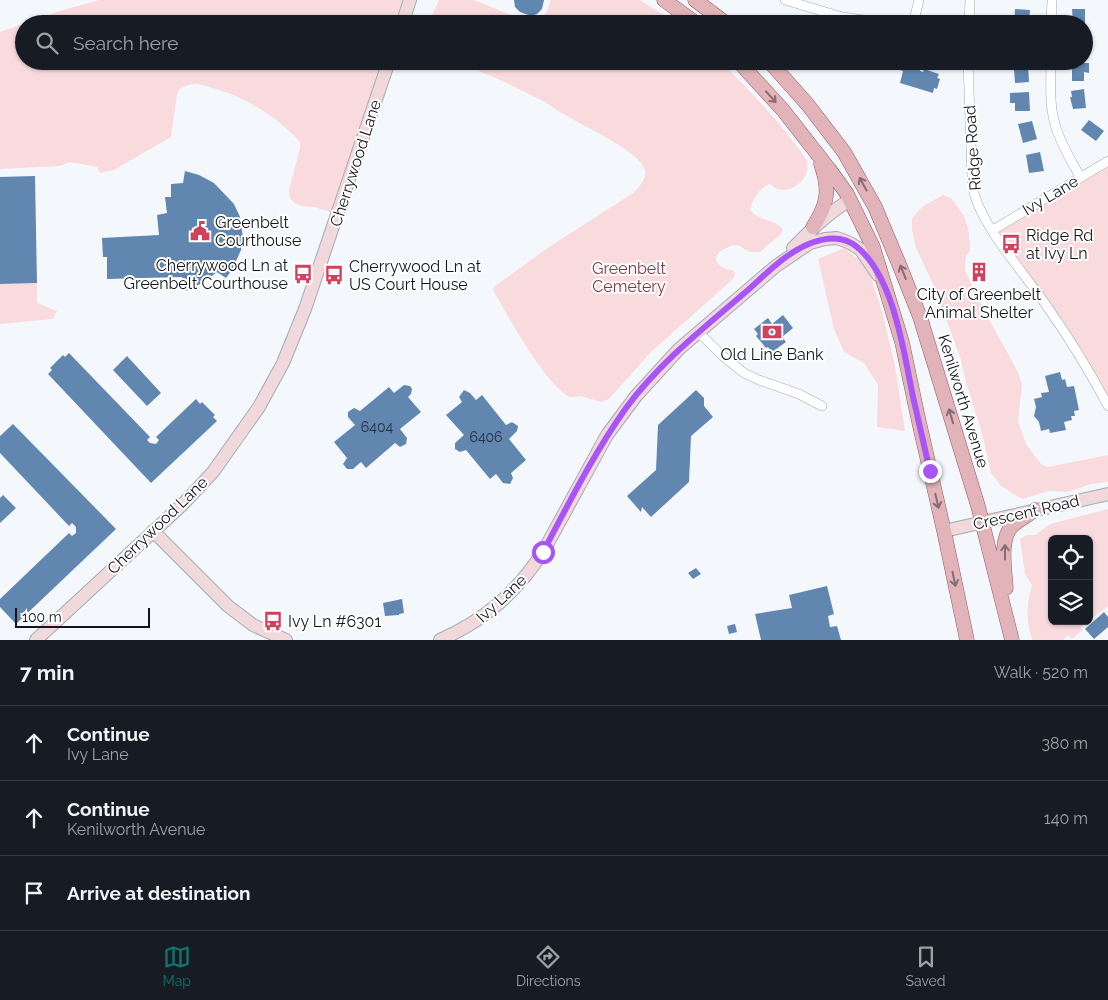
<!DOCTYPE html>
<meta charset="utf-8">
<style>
body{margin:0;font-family:Raleway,sans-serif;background:#242831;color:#f1f3f6}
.controls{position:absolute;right:15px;bottom:15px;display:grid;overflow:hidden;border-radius:8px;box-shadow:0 1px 4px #0004}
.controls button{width:45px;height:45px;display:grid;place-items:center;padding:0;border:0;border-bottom:1px solid #363941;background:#171b24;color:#f1f3f6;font:25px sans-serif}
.scale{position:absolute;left:15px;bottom:12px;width:135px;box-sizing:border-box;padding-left:5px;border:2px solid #12151a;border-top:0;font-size:14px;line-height:18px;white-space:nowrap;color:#12151a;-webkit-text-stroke:4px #fff;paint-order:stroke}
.stop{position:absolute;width:15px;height:15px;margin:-11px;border:4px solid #a855f7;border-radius:50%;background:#fff}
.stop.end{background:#a855f7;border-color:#fff;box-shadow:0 1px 5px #0008}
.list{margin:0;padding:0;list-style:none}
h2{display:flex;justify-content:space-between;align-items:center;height:65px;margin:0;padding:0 20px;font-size:21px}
h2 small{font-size:16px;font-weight:400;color:#9ea1a6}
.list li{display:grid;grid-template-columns:32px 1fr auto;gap:15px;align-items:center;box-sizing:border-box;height:75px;padding:0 20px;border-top:1px solid #363941}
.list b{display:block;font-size:19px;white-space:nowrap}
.list p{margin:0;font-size:16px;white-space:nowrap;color:#9ea1a6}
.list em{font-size:16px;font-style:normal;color:#9ea1a6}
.icon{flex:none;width:28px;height:28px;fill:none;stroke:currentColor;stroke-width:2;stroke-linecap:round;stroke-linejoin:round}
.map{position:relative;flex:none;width:1108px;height:640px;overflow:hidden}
.search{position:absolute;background:#171b24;box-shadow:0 1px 4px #0004;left:15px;right:15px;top:15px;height:55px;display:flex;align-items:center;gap:12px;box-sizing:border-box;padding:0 18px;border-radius:28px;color:#9ea1a6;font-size:19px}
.sheet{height:290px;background:#171b24}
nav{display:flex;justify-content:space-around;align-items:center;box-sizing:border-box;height:70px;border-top:1px solid #363941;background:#171b24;font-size:14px;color:#9ea1a6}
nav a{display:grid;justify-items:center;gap:2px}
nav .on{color:#0f766e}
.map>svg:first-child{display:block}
</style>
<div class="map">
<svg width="1108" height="640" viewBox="0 0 1108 640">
<rect width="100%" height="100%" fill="#f4f8fd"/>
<path fill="#fadbdd" d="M99 0H410L402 24H24V61H389L338 214 314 207 301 206 293 202 290 198 289 190 300 148V142C277 116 242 95 209 87 204 86 198 83 194 84 189 84 184 87 179 89L177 95 171 137 114 170 100 173 97 167 70 162 59 166 0 169V32L63 10Z
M439 0H474L533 24H428Z
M551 0H640L678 24H542Z
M456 61H720C745 86 770 111 791 139 795 145 801 151 805 157 816 178 786 201 770 184 760 187 752 200 750 210 759 221 774 219 783 229L781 234 760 252H749L738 245C728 245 705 256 722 267 726 270 730 269 734 271L735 274 733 279 651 352 609 399 601 402 581 396 570 397C545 385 508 316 493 290L494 287 549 247 633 193C638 188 647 179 645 170 641 152 583 126 567 116 557 111 548 103 537 98 511 84 483 73 456 61Z
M1108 161V406L993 230Z
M943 195 951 198 964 216 968 228 970 244V251L966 256 965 270 982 307 1017 370 1022 384 1018 421 1026 444 1041 464 1048 467 1108 455V482L1091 484 1067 492 1049 491 1022 499 1001 486 991 473 982 433 967 386 960 357 934 286 916 248 912 230V218L923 206Z
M844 248 867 266 882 311 895 366 905 431 877 427 878 385 864 363 844 352 834 329 818 259Z
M37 283V303L57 311 53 319 0 324V284Z
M1108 509V606L1089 621V539H1052V621H1089L1081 627 1083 630 1072 639 1068 635 1063 640H1032C1026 616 1026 609 1032 585L1025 574 1020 539 1027 535H1035L1050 524Z"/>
<path fill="#6186b0" d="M514 0H544L542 9 537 14 531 16 520 12 515 7Z
M1015 9 1030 10 1029 24H1014Z
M1072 9H1085V24H1073Z
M873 61H907L906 63 921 68 920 71 923 72 924 69 939 74 937 78 940 79 937 89 934 88 933 93 900 83 903 71Z
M1026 62 1028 64 1029 82 1015 83 1014 69 1011 70 1010 65Z
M1072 63H1089V73L1084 72V81H1072Z
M1084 89 1086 108 1073 109 1070 97H1072L1071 91Z
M1029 92 1030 111H1015V103H1010V93Z
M1089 120 1104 131 1096 141 1081 130Z
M1032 121 1037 139 1023 143 1018 124Z
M1040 152 1044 171 1029 173 1026 155Z
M185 171 199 175 214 183 234 204 240 217 243 238 241 250 232 270 226 278 217 272 204 282 186 291 182 277 107 279V257H103L102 238 159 235 157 215 167 213 165 197H171V184L183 183Z
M35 176 37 283 0 284V177Z
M980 263 986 277 977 281 971 267Z
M783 315 793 328 782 337 786 342 772 352 768 347 766 348 756 336 758 334 754 329 768 318 772 324Z
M69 353 150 437 147 440 150 443 156 444 159 440 156 437 196 399 200 404 202 402 215 415 213 417 217 421 151 483 48 374 52 370 50 368 63 355 65 357Z
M127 356 161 393 147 406 113 370Z
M1060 372 1062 380 1065 379 1067 387 1074 386 1079 410 1074 411 1075 416H1071L1072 420 1064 422 1066 430 1050 433 1049 429 1041 431 1039 422 1034 416 1036 407 1034 399 1042 397 1041 393 1049 392 1045 376Z
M404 385 410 386 412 389 411 394 408 397 421 412 400 429 407 438 406 444 400 447 395 443 366 468 361 462 353 469H347L343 464 347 458 334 442 355 425 348 417V412L354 408 360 411 389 387 394 393Z
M464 390 470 393 476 400 482 395 506 425 512 422 518 426 517 431 509 439 526 460 511 473 513 478 510 484 503 483 496 474 490 479 466 450 460 452 455 449V443L464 435 446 415 462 402 459 397Z
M696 390 704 398V406L713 417 691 436 689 482 651 517 642 507 641 512 627 496 656 470 658 425Z
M13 424 116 529 16 624 0 607V599L69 533 72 536 76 533V527L72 523 69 526 0 453V436Z
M3 495 16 508 0 523V498Z
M696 568 701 574 693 579 688 573Z
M827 586 834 614 828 616 830 627 837 626 841 640H761L755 614 792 608 789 595Z
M402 599 404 613 399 614V615L385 616 383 603Z
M1104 612 1108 617V627L1094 639 1085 629Z
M735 624 737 632 729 634 727 626Z"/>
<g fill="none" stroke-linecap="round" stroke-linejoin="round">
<defs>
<path id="street" d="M785 0 842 17 892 24
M913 24 919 0
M969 24 970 0
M1051 24 1052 0
M968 61 972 177C973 183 973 190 975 196 986 232 1027 276 1048 308 1070 339 1090 372 1108 406
M1051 61C1051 82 1049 104 1055 124 1060 143 1071 160 1080 177
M993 230 1108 161
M698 332 723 356 744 373 759 380 799 394 822 406"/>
<path id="secondary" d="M402 24 410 0
M793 248C811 230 828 213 850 200
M153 531 228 606 253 625 286 640
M944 531 1108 494
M36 640 183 504 213 472 259 407 283 363 305 309 389 61
M440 640C485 620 516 593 543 552L607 435 636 396 679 349 776 266 810 243 825 239 837 238 848 242 860 249 878 275"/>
<path id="primary" d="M664 0 697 24
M695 0 727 24
M738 61 783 110 829 169 847 194 873 247 902 342 919 422 944 531 967 640
M769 61 808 105 844 152 875 207 899 264 920 317 978 506 1012 640
M813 227C828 204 830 190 821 164
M1006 588C1005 571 999 539 1012 526 1019 520 1028 515 1035 510"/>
</defs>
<use href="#street" stroke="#a1abb7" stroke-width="10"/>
<use href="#secondary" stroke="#a1abb7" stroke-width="14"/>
<use href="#primary" stroke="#8d5b62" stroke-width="15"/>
<use href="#street" stroke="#fff" stroke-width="9"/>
<use href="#secondary" stroke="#f1d9db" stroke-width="12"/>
<use href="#primary" stroke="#e2b3b8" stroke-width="14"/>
</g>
<defs><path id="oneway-shaft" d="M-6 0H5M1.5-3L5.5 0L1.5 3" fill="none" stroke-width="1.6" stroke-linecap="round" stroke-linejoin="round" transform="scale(1.25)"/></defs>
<g stroke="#846c71">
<use href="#oneway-shaft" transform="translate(771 97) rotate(48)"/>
<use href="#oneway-shaft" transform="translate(863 184) rotate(-119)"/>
<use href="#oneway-shaft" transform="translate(903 272) rotate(-112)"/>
<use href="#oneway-shaft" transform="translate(951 416) rotate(-106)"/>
<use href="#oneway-shaft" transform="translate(937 501) rotate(77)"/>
<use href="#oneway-shaft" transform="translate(1005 552) rotate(-90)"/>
<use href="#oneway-shaft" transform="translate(954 579) rotate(78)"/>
</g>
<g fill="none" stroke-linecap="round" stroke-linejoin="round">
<path stroke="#a855f7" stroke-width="6" d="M543 552C569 503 594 453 626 408 660 362 705 327 748 290 767 273 787 252 811 243 827 237 844 236 857 247 894 277 904 353 913 397 919 422 924 446 930 471"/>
</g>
<defs>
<symbol id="civic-bare" viewBox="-9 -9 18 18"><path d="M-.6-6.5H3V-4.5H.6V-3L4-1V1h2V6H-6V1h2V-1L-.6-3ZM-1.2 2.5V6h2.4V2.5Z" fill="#d1415e" stroke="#fff" stroke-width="2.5" paint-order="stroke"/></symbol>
<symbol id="bus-bare" viewBox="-9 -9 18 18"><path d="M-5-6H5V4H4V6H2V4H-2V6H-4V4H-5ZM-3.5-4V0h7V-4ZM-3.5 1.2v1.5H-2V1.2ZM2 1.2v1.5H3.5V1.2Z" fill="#d1415e" stroke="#fff" stroke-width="2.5" paint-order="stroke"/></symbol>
<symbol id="building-bare" viewBox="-9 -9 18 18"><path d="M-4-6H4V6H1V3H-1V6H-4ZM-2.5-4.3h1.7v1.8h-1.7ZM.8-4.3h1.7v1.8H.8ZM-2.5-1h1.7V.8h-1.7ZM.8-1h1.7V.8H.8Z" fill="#d1415e" stroke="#fff" stroke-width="2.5" paint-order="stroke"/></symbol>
<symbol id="bank-bare" viewBox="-9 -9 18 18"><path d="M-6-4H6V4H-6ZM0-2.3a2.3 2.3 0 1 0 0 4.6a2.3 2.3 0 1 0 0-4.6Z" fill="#d1415e" stroke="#fff" stroke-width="2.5" paint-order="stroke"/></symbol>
</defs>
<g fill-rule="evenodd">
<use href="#civic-bare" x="186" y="217" width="28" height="28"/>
<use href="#bus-bare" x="997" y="230" width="28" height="28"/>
<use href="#building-bare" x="965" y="258" width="28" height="28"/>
<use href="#bus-bare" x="289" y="260" width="28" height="28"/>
<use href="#bus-bare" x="320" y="261" width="28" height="28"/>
<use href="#bank-bare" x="758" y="318" width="28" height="28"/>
<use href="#bus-bare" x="259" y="607" width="28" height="28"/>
</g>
<g text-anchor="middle" stroke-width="4" stroke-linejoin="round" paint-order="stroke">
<g font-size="14" fill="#263140">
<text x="377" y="432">6404</text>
<text x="486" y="442">6406</text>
</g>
<g font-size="16" fill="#12151a" stroke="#fff">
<text transform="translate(972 148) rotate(-94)" y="6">Ridge Road</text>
<text transform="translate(355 163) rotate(-72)" y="6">Cherrywood Lane</text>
<text transform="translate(1050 195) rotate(-31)" y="6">Ivy Lane</text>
<text transform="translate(964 401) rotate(73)" y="6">Kenilworth Avenue</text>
<text transform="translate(1026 512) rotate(-13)" y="6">Crescent Road</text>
<text transform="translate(157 525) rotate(-44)" y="6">Cherrywood Lane</text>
<text transform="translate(501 598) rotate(-43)" y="6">Ivy Lane</text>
</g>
<g font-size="16" fill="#12151a" stroke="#fff" text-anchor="start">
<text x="215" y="228">Greenbelt<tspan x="215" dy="18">Courthouse</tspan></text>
<text x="1026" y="241">Ridge Rd<tspan x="1026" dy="18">at Ivy Ln</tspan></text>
<text x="288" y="271" text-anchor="end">Cherrywood Ln at<tspan x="288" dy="18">Greenbelt Courthouse</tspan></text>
<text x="349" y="272">Cherrywood Ln at<tspan x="349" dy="18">US Court House</tspan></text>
<text x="979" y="300" text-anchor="middle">City of Greenbelt<tspan x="979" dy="18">Animal Shelter</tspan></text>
<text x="772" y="360" text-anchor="middle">Old Line Bank</text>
<text x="288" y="627">Ivy Ln #6301</text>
</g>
<g font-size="16" fill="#833642" stroke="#fff">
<text x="629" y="274">Greenbelt<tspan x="629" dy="18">Cemetery</tspan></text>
</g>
</g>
</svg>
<div class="controls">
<button><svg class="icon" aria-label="locate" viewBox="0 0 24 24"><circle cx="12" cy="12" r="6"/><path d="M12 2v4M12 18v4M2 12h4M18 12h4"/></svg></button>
<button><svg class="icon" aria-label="layers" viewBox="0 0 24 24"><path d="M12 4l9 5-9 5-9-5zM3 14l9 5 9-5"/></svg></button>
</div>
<div class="scale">100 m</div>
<div class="stop" style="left:543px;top:552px"></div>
<div class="stop end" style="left:930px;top:471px"></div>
<div class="search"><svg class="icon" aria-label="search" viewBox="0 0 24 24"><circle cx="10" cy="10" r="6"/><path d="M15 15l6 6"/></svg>Search here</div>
</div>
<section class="sheet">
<h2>7 min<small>Walk · 520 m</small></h2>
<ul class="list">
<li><svg class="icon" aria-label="ahead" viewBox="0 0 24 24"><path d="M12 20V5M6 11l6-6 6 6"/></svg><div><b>Continue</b><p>Ivy Lane</p></div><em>380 m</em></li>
<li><svg class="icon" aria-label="ahead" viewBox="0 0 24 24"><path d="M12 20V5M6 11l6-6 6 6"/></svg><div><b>Continue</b><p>Kenilworth Avenue</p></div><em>140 m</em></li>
<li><svg class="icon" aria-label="arrive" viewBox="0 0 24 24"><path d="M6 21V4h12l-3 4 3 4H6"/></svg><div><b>Arrive at destination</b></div></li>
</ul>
</section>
<nav>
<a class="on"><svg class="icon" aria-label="map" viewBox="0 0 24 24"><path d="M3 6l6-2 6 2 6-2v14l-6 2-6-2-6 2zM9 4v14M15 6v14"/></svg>Map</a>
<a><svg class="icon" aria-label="directions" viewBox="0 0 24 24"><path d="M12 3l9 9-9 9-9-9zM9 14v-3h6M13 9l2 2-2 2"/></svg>Directions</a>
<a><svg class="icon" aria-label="saved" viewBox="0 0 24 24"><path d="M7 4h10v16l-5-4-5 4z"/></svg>Saved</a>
</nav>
